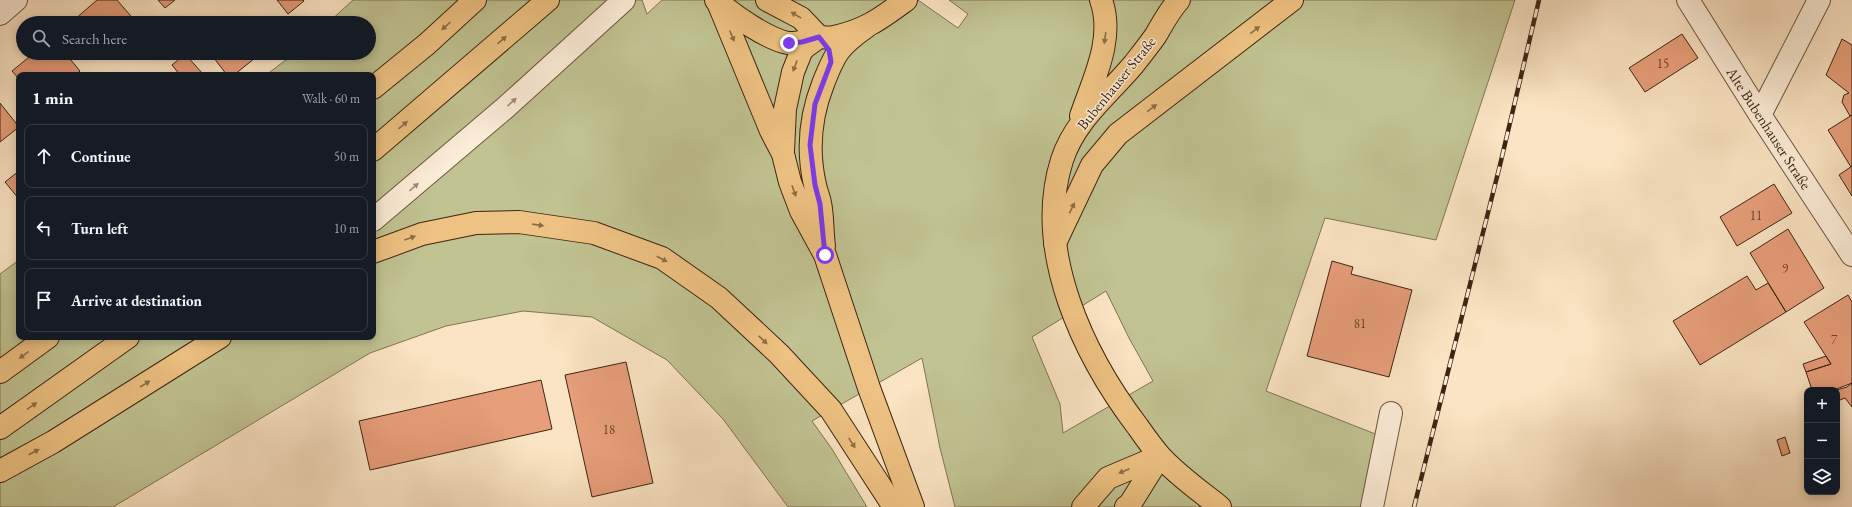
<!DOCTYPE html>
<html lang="en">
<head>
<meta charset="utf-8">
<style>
  body { margin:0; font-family:"EB Garamond",serif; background:#242831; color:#f1f3f6 }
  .controls { position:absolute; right:12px; bottom:12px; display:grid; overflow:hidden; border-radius:8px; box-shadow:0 2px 10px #0003 }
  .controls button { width:36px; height:36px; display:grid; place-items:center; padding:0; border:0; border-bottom:1px solid #363941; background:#171b24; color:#f1f3f6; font:20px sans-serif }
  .stop { position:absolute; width:12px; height:12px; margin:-9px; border:3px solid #7c3aed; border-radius:50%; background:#fff }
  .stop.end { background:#7c3aed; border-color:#fff; box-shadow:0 1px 4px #0008 }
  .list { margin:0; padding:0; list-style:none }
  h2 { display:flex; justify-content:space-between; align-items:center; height:52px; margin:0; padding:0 16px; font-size:17px }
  h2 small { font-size:13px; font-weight:400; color:#9ea1a6 }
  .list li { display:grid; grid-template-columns:26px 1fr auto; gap:12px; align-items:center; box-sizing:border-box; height:64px; margin:0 8px 8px; padding:0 8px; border:1px solid #363941; border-radius:8px }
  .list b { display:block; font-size:15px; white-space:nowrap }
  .list em { font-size:13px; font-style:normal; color:#9ea1a6 }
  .icon { flex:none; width:22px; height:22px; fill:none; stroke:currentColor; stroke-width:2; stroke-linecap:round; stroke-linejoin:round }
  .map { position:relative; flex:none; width:1852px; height:507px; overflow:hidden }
  .search { position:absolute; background:#171b24; box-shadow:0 2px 10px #0003; left:16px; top:16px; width:360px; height:44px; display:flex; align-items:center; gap:10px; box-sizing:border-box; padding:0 14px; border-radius:22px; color:#9ea1a6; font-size:15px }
  .panel { position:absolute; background:#171b24; box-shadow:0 2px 10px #0003; left:16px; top:72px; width:360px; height:268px; border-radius:8px }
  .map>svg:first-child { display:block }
</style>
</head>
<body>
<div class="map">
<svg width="1852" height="507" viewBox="0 0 1852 507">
  <rect width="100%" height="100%" fill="#fbe4c3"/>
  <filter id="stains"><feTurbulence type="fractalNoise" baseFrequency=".005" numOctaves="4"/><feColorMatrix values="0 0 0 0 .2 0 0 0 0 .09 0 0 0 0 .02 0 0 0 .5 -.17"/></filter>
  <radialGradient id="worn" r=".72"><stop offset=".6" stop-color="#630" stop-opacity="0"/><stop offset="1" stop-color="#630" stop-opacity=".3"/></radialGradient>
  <path fill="#c1c392" stroke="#807452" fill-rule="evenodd" d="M 353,0 L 642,0 L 647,14 L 662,0 L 918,0 L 958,28 L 968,14 L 949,0 L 1515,0 L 1436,240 L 1325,218 L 1266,391 L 1378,435 L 1365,507 L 955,507 L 940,448 L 922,358 L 812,421 L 832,449 L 867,507 L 788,507 L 723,419 L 667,360 L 592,317 L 523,311 L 446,326 L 370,353 L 113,507 L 0,507 L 0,274 L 19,260 L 19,337 L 373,337 L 373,75 L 266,75 L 295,53 L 369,53 L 369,23 L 328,23 ZM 1106,291 L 1129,338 L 1153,381 L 1063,433 L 1060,404 L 1032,337 Z"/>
  <path fill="#e79e7a" stroke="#3e2512" d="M 97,0 L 117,0 L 136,22 L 77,23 L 74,20 Z
    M 158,0 L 175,0 L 165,8 Z
    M 277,0 L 303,0 L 304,1 L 288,14 Z
    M 1682,34 L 1698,58 L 1645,92 L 1629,68 Z
    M 1842,39 L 1852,45 L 1852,115 L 1850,116 L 1842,102 L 1844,95 L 1849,93 L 1826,75 Z
    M 34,53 L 65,53 L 80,71 L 75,75 L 19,75 L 19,79 L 12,71 Z
    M 102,53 L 117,53 L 108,60 Z
    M 210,53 L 251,53 L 255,58 L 234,75 L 227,75 Z
    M 185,54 L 203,74 L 202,75 L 180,75 L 172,65 Z
    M 0,103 L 19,127 L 0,142 Z
    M 1852,115 L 1852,166 L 1851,167 L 1828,130 Z
    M 1852,166 L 1852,196 L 1839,175 Z
    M 19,171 L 19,199 L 5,182 Z
    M 1774,184 L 1792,213 L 1737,246 L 1720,217 Z
    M 1788,229 L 1824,288 L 1786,312 L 1750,253 Z
    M 1332,261 L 1353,267 L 1351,274 L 1412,290 L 1389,377 L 1307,356 Z
    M 1747,276 L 1756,290 L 1768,283 L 1786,312 L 1700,365 L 1673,321 Z
    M 1848,295 L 1852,302 L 1852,383 L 1834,390 L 1812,390 L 1806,372 L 1831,364 L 1804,322 Z
    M 1826,356 L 1831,364 L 1806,372 L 1803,364 Z
    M 626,362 L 653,483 L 592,497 L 565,375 Z
    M 541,380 L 552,429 L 370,470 L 359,421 Z
    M 1852,383 L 1852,407 L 1845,398 L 1840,400 L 1837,396 L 1837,390 L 1847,387 Z
    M 1785,437 L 1790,453 L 1782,456 L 1777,440 Z"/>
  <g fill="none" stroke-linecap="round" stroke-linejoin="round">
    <defs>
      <path id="minor" d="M 1688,0 L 1760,115 L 1852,255
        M 0,14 L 16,0
        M 1760,115 L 1819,0
        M 373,220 L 505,108 L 624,0
        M 1372,507 L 1391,413"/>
      <path id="major" d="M 717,0 L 771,131 L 783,154 L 790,182 L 801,211 L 825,255 L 869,388 L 913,507
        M 1179,0 C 1169,11 1163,23 1156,35 C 1149,45 1141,55 1134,64 C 1108,95 1075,120 1062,160 C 1033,251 1084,356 1138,427 C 1145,437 1152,447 1160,456 C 1177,475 1200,491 1220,507
        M 717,1 C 733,15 767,39 788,43 C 799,44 808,39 818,37 C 823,37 829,38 834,37 C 866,30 880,19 906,0
        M 1081,116 C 1093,80 1115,39 1101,0
        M 783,151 L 785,109 L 793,72 L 801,52 L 805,47 L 819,37
        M 824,246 C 822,232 823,217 820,203 C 819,197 816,191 815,185 C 807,150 810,117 823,84 C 835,53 839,46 866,27
        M 1083,507 L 1108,478 L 1160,456
        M 1126,507 L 1130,504 L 1160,456"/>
      <path id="highway" d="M 716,0 L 717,0
        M 767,0 L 801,18 L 819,37
        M 373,88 L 427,44 L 475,0
        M 373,150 L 548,0
        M 1055,243 L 1092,165 L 1118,134 L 1292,0
        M 373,252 L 422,234 L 476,223 L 519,222 L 594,233 L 662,258 L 719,298 L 779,354 L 831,410 L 894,507
        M 0,372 L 48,337
        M 0,428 L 128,337
        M 0,471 L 53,442 L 220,337"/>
    </defs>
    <use href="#minor" stroke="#6d553e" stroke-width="24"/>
    <use href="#major" stroke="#3e2512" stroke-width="24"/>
    <use href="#highway" stroke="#3e2512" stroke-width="24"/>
    <use href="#minor" stroke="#fcedd8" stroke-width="22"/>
    <use href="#major" stroke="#eec282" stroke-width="22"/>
    <use href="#highway" stroke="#eec282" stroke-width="22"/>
    <defs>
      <path id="rail" d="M 1414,507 L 1500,165 L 1539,0"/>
    </defs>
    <use href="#rail" stroke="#3e2512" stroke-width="4.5"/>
    <use href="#rail" stroke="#fcedd8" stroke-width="3" stroke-dasharray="9" stroke-linecap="butt"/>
  </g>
  <defs><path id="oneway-solid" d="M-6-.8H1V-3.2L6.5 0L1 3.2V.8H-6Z"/></defs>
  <g fill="#8d6c44">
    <use href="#oneway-solid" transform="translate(796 15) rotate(-149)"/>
    <use href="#oneway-solid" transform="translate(446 26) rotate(138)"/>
    <use href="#oneway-solid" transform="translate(1255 30) rotate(-37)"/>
    <use href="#oneway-solid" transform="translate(732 36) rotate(67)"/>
    <use href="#oneway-solid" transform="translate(1105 38) rotate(98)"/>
    <use href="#oneway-solid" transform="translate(502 40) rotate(-41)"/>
    <use href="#oneway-solid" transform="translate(795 66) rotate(111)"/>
    <use href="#oneway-solid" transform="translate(1152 108) rotate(-37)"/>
    <use href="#oneway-solid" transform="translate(403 125) rotate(-40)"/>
    <use href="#oneway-solid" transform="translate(794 191) rotate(70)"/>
    <use href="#oneway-solid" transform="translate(1072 208) rotate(-64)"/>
    <use href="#oneway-solid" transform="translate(538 225) rotate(8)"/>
    <use href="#oneway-solid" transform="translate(410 238) rotate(-20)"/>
    <use href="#oneway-solid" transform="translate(662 259) rotate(28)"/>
    <use href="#oneway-solid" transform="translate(763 340) rotate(43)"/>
    <use href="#oneway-solid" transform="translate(24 355) rotate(144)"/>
    <use href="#oneway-solid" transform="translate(145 384) rotate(-32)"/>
    <use href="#oneway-solid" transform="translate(32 406) rotate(-34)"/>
    <use href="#oneway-solid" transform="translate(852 443) rotate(57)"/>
    <use href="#oneway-solid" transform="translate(34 452) rotate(-28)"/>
    <use href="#oneway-solid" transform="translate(1124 471) rotate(157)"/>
  </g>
  <g fill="#9d8975">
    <use href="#oneway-solid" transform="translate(512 102) rotate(-42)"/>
    <use href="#oneway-solid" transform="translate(414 187) rotate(-41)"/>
  </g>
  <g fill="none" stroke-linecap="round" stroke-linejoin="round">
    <path stroke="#7c3aed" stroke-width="5" d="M 789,43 L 802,42 L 819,37 L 829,50 L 831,62 L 815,104 L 810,145 L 815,185 L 820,204 L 825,255"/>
  </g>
  <g text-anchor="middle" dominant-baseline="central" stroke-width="3" stroke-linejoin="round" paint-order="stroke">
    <g font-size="13" fill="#68432c">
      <text x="1663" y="63">15</text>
      <text x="1756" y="215">11</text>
      <text x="1785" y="268">9</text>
      <text x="1360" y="323">81</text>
      <text x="1834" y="339">7</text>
      <text x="609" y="429">18</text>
    </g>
    <g font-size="15" fill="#3e2512" stroke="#fcedd8">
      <text transform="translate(1116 83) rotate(-51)">Bubenhauser Straße</text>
      <text transform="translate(1769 128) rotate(57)">Alte Bubenhauser Straße</text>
    </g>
  </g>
  <rect width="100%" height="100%" filter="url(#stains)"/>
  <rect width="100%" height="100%" fill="url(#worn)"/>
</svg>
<div class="controls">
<button>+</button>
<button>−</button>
<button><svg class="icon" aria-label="layers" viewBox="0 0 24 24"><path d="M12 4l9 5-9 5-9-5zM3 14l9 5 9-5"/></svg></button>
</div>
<div class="stop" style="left:825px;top:255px"></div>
<div class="stop end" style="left:789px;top:43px"></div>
<div class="search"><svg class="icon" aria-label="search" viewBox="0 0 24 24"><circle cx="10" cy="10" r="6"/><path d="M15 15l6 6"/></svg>Search here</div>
<section class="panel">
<h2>1 min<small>Walk · 60 m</small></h2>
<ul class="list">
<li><svg class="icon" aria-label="ahead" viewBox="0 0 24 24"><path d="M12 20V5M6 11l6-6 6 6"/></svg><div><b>Continue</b></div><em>50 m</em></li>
<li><svg class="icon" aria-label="left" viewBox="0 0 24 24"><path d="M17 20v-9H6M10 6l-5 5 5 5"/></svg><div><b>Turn left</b></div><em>10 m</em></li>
<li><svg class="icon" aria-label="arrive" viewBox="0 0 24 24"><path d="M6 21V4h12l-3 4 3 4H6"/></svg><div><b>Arrive at destination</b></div></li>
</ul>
</section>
</div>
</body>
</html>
